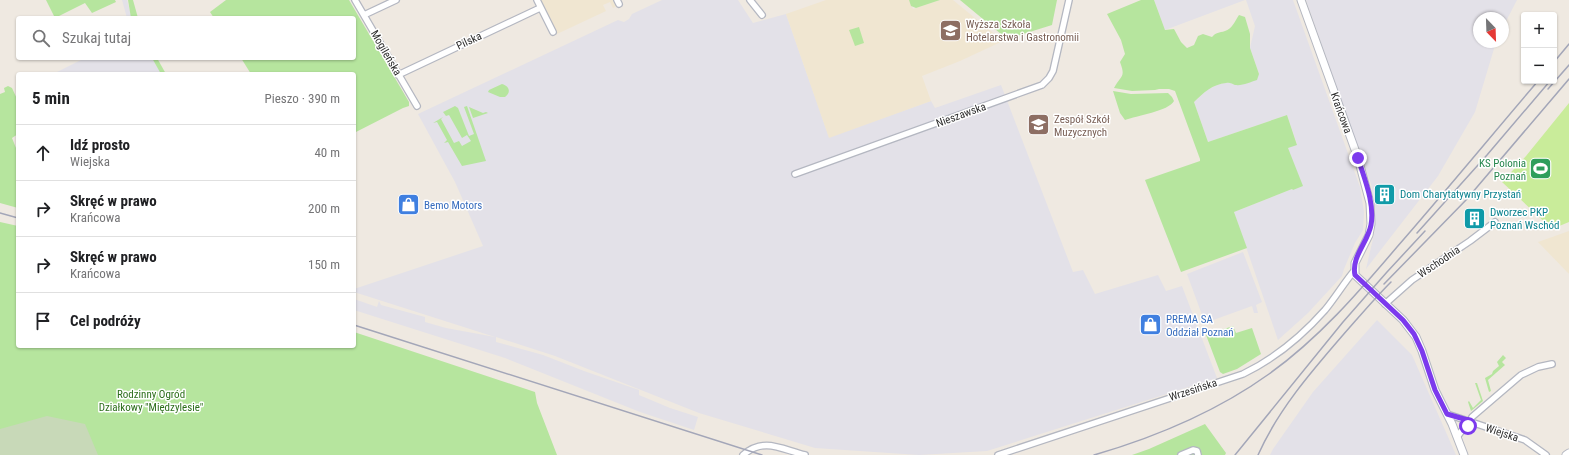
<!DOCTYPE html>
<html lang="pl">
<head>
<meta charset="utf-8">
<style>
  body { margin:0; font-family:"Roboto Condensed",sans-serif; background:#f6f6f6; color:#202124 }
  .controls { position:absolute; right:12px; top:12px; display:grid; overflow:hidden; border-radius:4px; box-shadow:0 1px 3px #0004 }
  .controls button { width:36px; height:36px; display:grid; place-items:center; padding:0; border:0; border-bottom:1px solid #e0e0e0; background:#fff; color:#202124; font:20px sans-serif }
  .compass { position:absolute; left:1473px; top:12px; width:36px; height:36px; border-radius:50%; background:#fff; box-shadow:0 1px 3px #0004; rotate:157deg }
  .stop { position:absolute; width:12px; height:12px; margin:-9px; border:3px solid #7c3aed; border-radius:50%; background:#fff }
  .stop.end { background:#7c3aed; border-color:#fff; box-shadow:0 1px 4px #0008 }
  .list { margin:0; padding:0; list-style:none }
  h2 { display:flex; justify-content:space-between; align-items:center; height:52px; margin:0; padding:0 16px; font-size:17px }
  h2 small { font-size:13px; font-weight:400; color:#757577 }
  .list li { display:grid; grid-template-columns:26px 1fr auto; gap:12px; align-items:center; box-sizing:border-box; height:56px; padding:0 16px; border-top:1px solid #e0e0e0 }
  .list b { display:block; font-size:15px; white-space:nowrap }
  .list p { margin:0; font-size:13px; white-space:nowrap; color:#757577 }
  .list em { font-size:13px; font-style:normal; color:#757577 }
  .icon { flex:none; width:22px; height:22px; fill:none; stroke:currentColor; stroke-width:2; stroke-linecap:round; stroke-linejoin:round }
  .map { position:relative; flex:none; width:1569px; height:455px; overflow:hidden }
  .search { position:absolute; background:#fff; box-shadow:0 1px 3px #0004; left:16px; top:16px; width:340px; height:44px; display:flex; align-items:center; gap:10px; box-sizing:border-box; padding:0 14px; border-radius:4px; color:#757577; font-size:15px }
  .panel { position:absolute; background:#fff; box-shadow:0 1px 3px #0004; left:16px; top:72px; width:340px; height:276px; border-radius:4px }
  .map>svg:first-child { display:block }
</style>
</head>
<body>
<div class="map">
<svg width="1569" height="455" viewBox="0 0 1569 455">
  <rect width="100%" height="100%" fill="#efe9e1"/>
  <path fill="#e3e1e8" d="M 122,0 L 127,0 L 132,18 L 127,18 Z
    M 662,0 L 738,0 L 753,23 L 786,14 L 829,137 L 931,101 L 935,108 L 1001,85 L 1073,272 L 1083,270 L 1095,294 L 1158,275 L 1166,291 L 1182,286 L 1217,378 L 987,451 L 919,455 L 815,448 L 699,413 L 555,356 L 496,337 L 496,342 L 543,355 L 584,371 L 639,390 L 639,395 L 670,408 L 698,417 L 694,430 L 640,412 L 505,358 L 354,310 L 354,299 L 377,307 L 379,301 L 381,305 L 425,317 L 425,322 L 446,328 L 495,337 L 354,292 L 354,289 L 483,246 L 455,182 L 418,114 L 618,20 L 624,22 L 629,19 L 632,14 Z
    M 1154,0 L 1245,0 L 1165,30 Z
    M 1246,0 L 1293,0 L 1360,187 L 1364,212 L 1363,230 L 1355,243 L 1344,269 L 1342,276 L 1308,313 L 1278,340 L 1234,212 L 1292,189 L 1293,190 L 1288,148 L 1297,144 L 1287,115 L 1208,142 L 1194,102 L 1207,90 L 1217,85 L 1228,82 L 1236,85 L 1259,74 L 1250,48 L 1255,26 Z
    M 1306,0 L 1517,0 L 1503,27 L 1503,18 L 1479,18 L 1479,42 L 1496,42 L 1475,112 L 1438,176 L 1366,269 L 1375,230 L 1375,204 L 1371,184 Z
    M 85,58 L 153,58 L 162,74 L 53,74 Z
    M 1243,252 L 1262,302 L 1256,305 L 1258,313 L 1254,313 L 1252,306 L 1205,323 L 1187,274 Z
    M 1377,320 L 1412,355 L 1456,455 L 1270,455 L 1273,449 L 1313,392 Z"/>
  <path fill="#f0e6d1" d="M 541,0 L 614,0 L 617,6 L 613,8 L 610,2 L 603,5 L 606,11 L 557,34 Z
    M 826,0 L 909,0 L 913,9 L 940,0 L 953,0 L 1003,41 L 960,61 L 922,76 L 931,101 L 829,138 L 786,14 Z
    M 1569,231 L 1569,274 L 1538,242 Z"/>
  <path fill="#b6e59e" d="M 46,0 L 115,0 L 116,2 L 92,13 L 85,3 L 55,18 Z
    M 128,0 L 133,0 L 138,18 L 131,18 Z
    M 226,0 L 349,0 L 409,102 L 409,106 L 403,108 L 354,133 L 354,74 L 251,74 L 241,58 L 354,58 L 354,18 L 214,18 L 210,12 Z
    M 909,0 L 940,0 L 916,8 L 911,6 Z
    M 960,0 L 1057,0 L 1052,25 L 1007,39 Z
    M 1141,0 L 1154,0 L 1165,30 L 1174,29 L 1181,42 L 1187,48 L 1194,45 L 1198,36 L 1203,34 L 1212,37 C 1216,32 1219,33 1225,31 C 1232,29 1235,21 1239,15 L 1245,17 L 1250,34 L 1250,48 L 1259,74 L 1257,80 C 1250,82 1243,86 1235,85 C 1232,84 1230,82 1226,83 C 1213,84 1203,93 1194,102 L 1208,142 L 1287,115 L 1297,145 L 1288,148 L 1303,186 L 1293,190 L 1292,189 L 1234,212 L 1247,248 L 1181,272 L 1145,180 L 1200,161 L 1200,159 L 1175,91 L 1169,89 L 1159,89 L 1155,90 L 1132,91 L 1114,88 C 1121,75 1126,78 1120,62 L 1125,54 L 1121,40 L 1107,14 Z
    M 859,27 L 864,43 L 855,46 L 849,30 Z
    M 152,58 L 157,58 L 166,74 L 161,74 Z
    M 502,84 C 510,86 511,93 505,97 L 500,97 L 488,92 L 489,90 Z
    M 8,86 L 12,88 L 18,101 L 18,134 L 12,138 L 18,153 L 18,208 L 0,203 L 0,94 L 5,92 L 4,88 Z
    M 1113,91 L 1131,94 L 1168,93 L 1172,97 L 1174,101 C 1169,111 1136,116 1125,120 L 1120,113 Z
    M 455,106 L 458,108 L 469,136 L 474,134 L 464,107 L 467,106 L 486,161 L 462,166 L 448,142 L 444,143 L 447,140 L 437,122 L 433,123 L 443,117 L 441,119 L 454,143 L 459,141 L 462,146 L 471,141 L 467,135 L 462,138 L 449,115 L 446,116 L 443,112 Z
    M 469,107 L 483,113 L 486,112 L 488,113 L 473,118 Z
    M 0,222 L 18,226 L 18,346 L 354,346 L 354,332 L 535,392 L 537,403 L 557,455 L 0,455 Z
    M 1233,326 L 1236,333 L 1252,328 L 1261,354 L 1237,369 L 1223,374 L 1220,372 L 1206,335 Z
    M 1503,355 L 1506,358 L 1502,362 L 1505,365 L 1488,380 L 1491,391 L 1489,392 L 1485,378 L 1492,374 L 1493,371 L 1499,366 L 1497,362 Z
    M 1475,383 L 1477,383 L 1483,401 L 1471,411 L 1468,402 L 1469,401 L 1473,408 L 1481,400 Z
    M 1205,424 L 1226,453 L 1225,455 L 1132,455 L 1149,449 Z"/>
  <path fill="#c8d9b8" d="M 47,416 L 85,424 L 98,455 L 0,455 L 0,429 Z"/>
  <path fill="#c9ec9a" d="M 1569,103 L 1569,222 L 1552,229 L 1502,182 L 1526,156 Z"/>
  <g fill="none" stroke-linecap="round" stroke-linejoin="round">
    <defs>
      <path id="minor" d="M 355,0 L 417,106
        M 537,0 L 553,32
        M 617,0 L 619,4
        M 750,0 L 762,15
        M 364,15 L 396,0
        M 398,75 L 540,8
        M 795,174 L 1042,85 L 1049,78 L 1053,71 L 1069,0
        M 1385,304 L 1412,280 L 1470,241 L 1495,222
        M 1447,414 L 1525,440 L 1546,455
        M 1468,426 L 1472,417 L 1521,375 L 1538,367 L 1552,364
        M 1457,437 L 1463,429 L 1471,425
        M 743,455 C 764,437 781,449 805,455
        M 998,455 L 1243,374 C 1274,359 1302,336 1325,310 C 1335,298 1344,283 1354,271
        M 1181,455 L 1193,450 L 1197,451 L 1198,455"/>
      <path id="tertiary" d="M 1301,0 L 1358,158 L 1370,203 L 1371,224 L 1369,235 L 1355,263 L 1355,275 L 1403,320 L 1416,337 L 1422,351 L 1435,390 L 1452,424 L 1464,455
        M 1566,455 L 1569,453"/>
    </defs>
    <use href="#minor" stroke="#b4b7c1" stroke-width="8"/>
    <use href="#tertiary" stroke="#b4b7c1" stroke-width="9"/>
    <use href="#minor" stroke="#fff" stroke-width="5.5"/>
    <use href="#tertiary" stroke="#fff" stroke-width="7"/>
    <path stroke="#a3a6b8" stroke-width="1.5" d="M 1554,62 L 1569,44
      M 1548,89 L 1569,65
      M 0,213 L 18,218
      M 1417,233 L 1487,155 L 1550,81
      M 1384,284 L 1466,200 L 1569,79
      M 354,325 L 762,455
      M 1094,455 C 1156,437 1216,412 1269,374 C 1318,339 1358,293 1397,247 C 1445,192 1491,136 1538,81
      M 1235,455 L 1343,322 L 1387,272 L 1425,231
      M 1258,455 C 1278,410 1311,372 1343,335 C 1359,317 1374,299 1391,282"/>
  </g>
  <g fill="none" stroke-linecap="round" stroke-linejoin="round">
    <path stroke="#7c3aed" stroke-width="5" d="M 1358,158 C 1364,178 1375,203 1371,225 C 1368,242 1351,257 1355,275 L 1403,320 L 1414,334 L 1422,351 L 1435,390 L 1447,414 L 1471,421 L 1468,426"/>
  </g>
  <defs>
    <symbol id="university-square" viewBox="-11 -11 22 22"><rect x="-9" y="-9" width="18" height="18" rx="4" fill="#8d6e63" stroke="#fff"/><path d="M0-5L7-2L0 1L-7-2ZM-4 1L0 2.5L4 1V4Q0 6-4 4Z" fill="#fff"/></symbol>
    <symbol id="school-square" viewBox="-11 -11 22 22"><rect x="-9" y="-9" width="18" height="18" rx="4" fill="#8d6e63" stroke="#fff"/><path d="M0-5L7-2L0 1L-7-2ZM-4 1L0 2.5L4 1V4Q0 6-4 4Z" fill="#fff"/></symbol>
    <symbol id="stadium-square" viewBox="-11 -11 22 22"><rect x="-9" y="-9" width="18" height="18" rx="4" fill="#2e9e5b" stroke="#fff"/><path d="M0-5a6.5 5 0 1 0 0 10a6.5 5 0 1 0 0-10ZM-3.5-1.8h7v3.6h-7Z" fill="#fff"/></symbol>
    <symbol id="building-square" viewBox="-11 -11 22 22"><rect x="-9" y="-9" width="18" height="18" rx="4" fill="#0f9aa8" stroke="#fff"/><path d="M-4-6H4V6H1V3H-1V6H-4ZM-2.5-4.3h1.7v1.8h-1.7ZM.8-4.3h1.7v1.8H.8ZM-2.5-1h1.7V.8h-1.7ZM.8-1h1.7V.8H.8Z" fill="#fff"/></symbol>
    <symbol id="shop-square" viewBox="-11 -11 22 22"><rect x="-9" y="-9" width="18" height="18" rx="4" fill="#3f7fe0" stroke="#fff"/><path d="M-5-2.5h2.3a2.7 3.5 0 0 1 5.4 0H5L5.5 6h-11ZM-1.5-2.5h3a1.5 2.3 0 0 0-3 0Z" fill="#fff"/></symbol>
  </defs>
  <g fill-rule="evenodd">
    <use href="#university-square" x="938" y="18" width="25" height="25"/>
    <use href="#school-square" x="1026" y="112" width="25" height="25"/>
    <use href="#stadium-square" x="1528" y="156" width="25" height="25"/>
    <use href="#building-square" x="1372" y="182" width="25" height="25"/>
    <use href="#shop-square" x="396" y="192" width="25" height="25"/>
    <use href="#building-square" x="1462" y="206" width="25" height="25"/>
    <use href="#shop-square" x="1138" y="312" width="25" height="25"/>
  </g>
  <g text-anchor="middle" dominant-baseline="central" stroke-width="3" stroke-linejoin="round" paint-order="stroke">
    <g font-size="11" fill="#785e54" stroke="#fff" text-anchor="start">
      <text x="966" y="24">Wyższa Szkoła<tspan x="966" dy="13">Hotelarstwa i Gastronomii</tspan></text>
      <text x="1054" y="119">Zespół Szkół<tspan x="1054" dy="13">Muzycznych</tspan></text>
    </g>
    <g font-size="11" fill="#2e2e2e" stroke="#fff">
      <text transform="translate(469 41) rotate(-25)">Pilska</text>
      <text transform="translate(386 53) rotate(60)">Mogileńska</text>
      <text transform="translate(1341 113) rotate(70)">Krańcowa</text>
      <text transform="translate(961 115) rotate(-20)">Nieszawska</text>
      <text transform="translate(1439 262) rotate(-34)">Wschodnia</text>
      <text transform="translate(1193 390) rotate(-18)">Wrzesińska</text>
      <text transform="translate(1502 433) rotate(18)">Wiejska</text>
    </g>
    <g font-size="11" fill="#27864d" stroke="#fff" text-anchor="end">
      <text x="1526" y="163">KS Polonia<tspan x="1526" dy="13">Poznań</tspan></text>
    </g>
    <g font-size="11" fill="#0d838f" stroke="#fff" text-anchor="start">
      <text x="1400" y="194">Dom Charytatywny Przystań</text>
      <text x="1490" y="212">Dworzec PKP<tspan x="1490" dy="13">Poznań Wschód</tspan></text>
    </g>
    <g font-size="11" fill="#366cbe" stroke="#fff" text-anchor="start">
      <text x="424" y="205">Bemo Motors</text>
      <text x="1166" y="319">PREMA SA<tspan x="1166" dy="13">Oddział Poznań</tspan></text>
    </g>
    <g font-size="11" fill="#2c6e1b" stroke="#fff">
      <text x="151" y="394">Rodzinny Ogród<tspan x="151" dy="13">Działkowy "Międzylesie"</tspan></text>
    </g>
  </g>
</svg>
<div class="controls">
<button>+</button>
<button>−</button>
</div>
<svg class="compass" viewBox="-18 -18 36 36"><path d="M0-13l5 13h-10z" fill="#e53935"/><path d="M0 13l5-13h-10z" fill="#757577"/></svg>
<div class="stop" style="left:1468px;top:426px"></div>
<div class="stop end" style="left:1358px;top:158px"></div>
<div class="search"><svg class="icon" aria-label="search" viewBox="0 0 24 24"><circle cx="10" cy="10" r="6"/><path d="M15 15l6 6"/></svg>Szukaj tutaj</div>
<section class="panel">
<h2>5 min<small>Pieszo · 390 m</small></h2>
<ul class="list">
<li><svg class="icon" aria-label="ahead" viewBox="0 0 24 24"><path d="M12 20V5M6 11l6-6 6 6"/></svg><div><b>Idź prosto</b><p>Wiejska</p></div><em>40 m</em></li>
<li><svg class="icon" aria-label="right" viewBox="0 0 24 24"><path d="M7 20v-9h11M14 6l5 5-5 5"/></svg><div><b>Skręć w prawo</b><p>Krańcowa</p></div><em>200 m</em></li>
<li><svg class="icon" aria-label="right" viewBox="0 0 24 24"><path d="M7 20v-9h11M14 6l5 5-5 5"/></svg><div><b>Skręć w prawo</b><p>Krańcowa</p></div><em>150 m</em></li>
<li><svg class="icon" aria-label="arrive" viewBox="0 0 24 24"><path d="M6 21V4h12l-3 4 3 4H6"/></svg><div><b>Cel podróży</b></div></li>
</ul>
</section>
</div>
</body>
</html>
